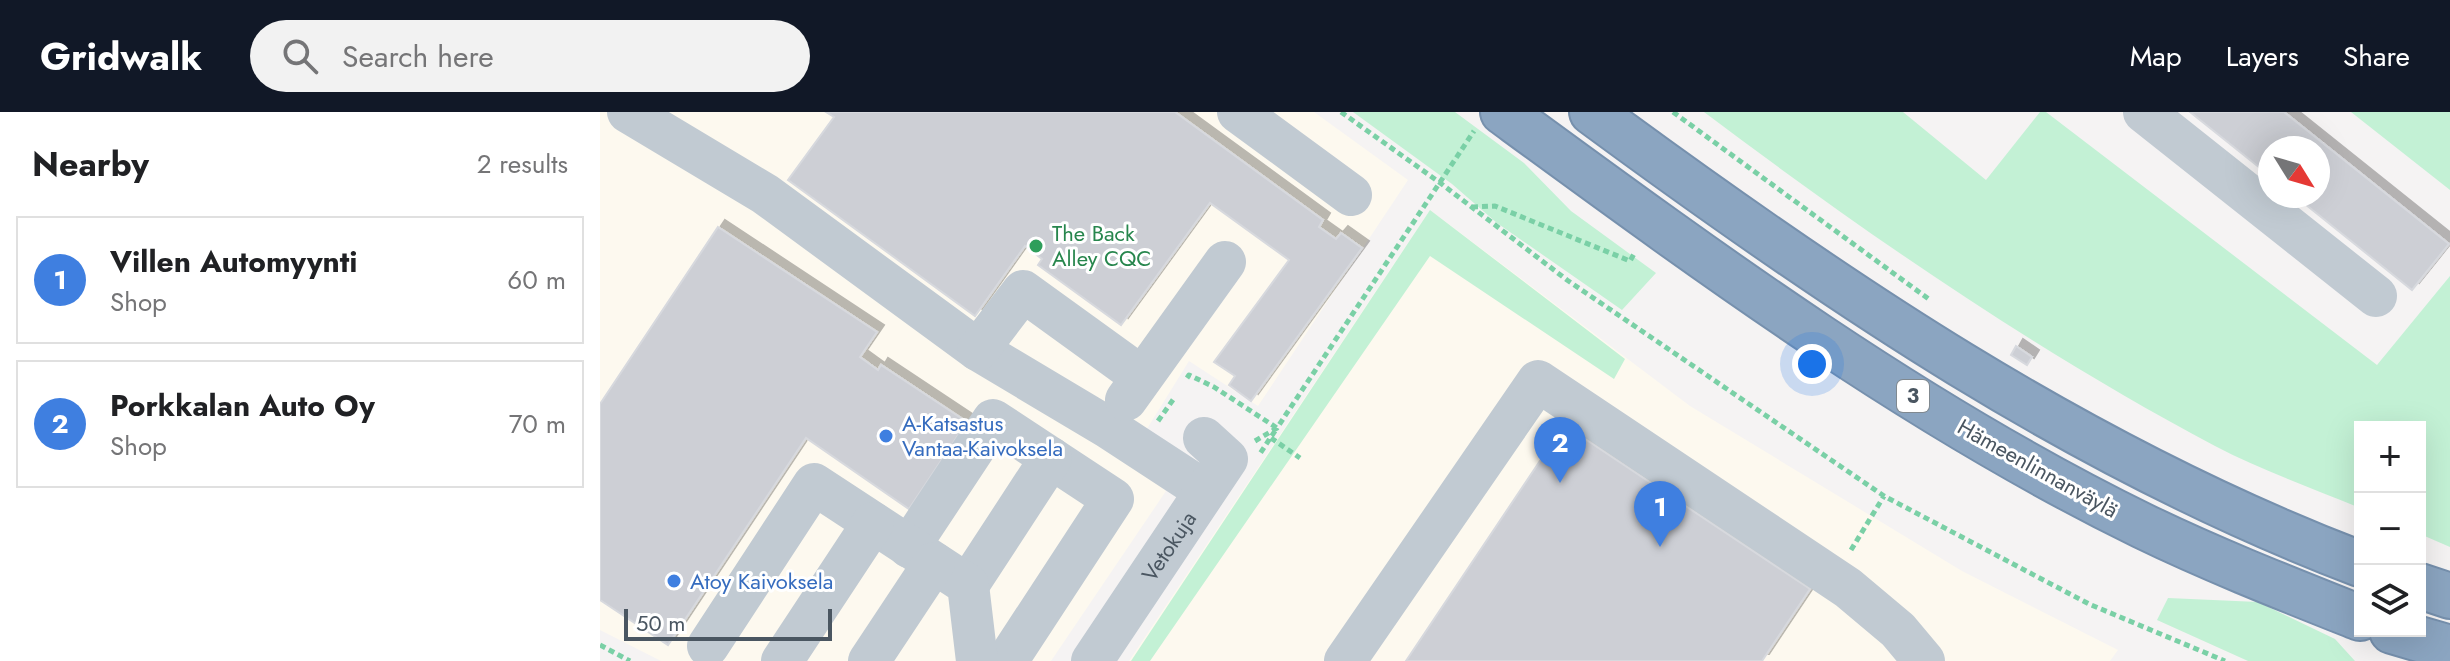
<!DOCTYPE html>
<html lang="en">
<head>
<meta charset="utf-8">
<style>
  body { margin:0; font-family:Jost,sans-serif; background:#f2f2f2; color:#202124 }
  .controls { position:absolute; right:24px; bottom:24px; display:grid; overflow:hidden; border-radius:0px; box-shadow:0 8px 32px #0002 }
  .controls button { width:72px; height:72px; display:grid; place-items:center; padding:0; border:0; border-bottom:2px solid #e0e0e0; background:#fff; color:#202124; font:40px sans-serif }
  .compass { position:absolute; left:1658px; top:24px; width:72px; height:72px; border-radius:50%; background:#fff; box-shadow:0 8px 32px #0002; rotate:127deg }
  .scale { position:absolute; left:24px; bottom:20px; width:208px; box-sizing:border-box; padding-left:8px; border:4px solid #4a5661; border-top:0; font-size:22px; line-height:28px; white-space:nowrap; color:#4a5661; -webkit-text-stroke:6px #fff; paint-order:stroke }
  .you { position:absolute; left:1212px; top:252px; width:28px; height:28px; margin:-20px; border:6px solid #fff; border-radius:50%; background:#1a73e8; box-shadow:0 0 0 12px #1a73e833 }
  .badge { display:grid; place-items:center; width:52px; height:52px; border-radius:50%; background:#111827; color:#fff; font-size:26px; font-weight:700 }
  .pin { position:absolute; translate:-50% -66px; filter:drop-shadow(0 2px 4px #0008) }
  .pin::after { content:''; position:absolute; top:42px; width:28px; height:24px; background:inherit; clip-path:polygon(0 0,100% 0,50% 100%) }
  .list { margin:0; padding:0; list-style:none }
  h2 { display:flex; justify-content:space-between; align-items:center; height:104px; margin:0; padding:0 32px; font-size:34px }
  h2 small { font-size:26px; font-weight:400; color:#757577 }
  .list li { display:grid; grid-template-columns:52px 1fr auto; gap:24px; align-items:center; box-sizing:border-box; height:128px; margin:0 16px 16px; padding:0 16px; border:2px solid #e0e0e0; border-radius:0px }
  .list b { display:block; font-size:30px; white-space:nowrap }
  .list p { margin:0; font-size:26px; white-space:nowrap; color:#757577 }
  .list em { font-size:26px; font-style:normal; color:#757577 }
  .icon { flex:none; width:44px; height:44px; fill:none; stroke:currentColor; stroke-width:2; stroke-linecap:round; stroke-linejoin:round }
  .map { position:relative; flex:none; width:1850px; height:549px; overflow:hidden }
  header { display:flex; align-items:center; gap:48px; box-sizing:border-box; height:112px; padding:0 40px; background:#111827; color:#fff }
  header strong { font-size:38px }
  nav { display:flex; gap:44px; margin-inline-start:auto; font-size:28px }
  .search { width:560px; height:72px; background:#f2f2f2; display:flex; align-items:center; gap:20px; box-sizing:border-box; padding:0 28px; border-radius:44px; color:#757577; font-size:30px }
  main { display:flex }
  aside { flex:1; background:#fff }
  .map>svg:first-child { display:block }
</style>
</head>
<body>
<header>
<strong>Gridwalk</strong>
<div class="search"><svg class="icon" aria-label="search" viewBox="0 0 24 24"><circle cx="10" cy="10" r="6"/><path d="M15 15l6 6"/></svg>Search here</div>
<nav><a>Map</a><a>Layers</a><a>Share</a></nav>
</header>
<main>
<aside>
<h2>Nearby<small>2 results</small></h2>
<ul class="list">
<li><span class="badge" style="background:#3f7fe0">1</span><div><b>Villen Automyynti</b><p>Shop</p></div><em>60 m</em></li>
<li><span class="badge" style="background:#3f7fe0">2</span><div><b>Porkkalan Auto Oy</b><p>Shop</p></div><em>70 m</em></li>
</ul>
</aside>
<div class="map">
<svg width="1850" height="549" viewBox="0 0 1850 549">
  <defs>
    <filter id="shadow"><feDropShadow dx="7" dy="-7" stdDeviation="0" flood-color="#0004"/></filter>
  </defs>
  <rect width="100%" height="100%" fill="#f5f3f3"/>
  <path fill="#fdf9ef" d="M 0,0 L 714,0 L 808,68 L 658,294 L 589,249 L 527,349 L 566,379 L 451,549 L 61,549 L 0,518 Z
    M 830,98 L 1090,294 L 1362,459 L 1518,538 L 1510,549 L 529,549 Z"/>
  <path fill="#c3f1d5" d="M 753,0 L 855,0 L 924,51 L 971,99 L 1056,161 L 1022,198 L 897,111 L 852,72 Z
    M 1104,0 L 1303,0 L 1386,68 L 1440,0 L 1446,0 L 1777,253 L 1850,164 L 1850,435 L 1820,422 L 1820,315 L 1760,315 L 1760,396 C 1712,376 1661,358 1615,334 C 1436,239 1266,122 1104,0 Z
    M 1751,0 L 1850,0 L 1850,78 Z
    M 830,98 L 1025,247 L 1014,267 L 830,144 L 550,549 L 531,549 Z
    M 1568,486 L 1658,490 L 1735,527 L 1755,549 L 1648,549 L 1557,508 Z"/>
  <path fill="#cdcfd5" stroke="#d7d9de" stroke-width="2" filter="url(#shadow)" d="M 226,0 L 575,0 L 723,108 L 719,115 L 736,127 L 741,121 L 762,136 L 651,289 L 629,273 L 635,264 L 614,250 L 689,148 L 610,91 L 521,213 L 438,153 L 442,147 L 425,134 L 375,204 L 188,68 L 234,5 Z
    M 1590,0 L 1684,0 L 1849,132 L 1812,178 L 1695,84 L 1718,84 L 1718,36 L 1670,36 L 1670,64 Z
    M 118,115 L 277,220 L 260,245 L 278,258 L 281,253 L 367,310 L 309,397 L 206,326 L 68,533 L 0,488 L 0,292 Z
    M 1416,234 L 1432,245 L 1427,253 L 1411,243 Z
    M 964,313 L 1210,477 L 1162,549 L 806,549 Z"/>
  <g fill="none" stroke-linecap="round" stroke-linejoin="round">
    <defs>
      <path id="highway" d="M 903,0 C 1108,150 1314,302 1543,414 C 1613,448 1687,477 1760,506
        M 992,0 C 1232,177 1479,345 1760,452
        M 1820,474 L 1850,484
        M 1792,519 L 1850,536"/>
    </defs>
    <use href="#highway" stroke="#7690ad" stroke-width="48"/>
    <path stroke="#7ad0a6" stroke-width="5" stroke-dasharray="6 4" stroke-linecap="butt" d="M 741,0 L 839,70 L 967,168 L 1284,384 L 1489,492 L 1625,549
      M 1073,0 L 1330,188
      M 872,95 L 895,94 L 1030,149 L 1035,140
      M 587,266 L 589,263 L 614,275 L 677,316 L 659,343
      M 558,309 L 575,285
      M 671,326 L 700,346
      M 655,329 L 677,316 L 874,19
      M 1251,438 L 1284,384
      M 0,533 L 30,549"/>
    <g stroke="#c1cad2" stroke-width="42">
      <path d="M 28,0 L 165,82 L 378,238 L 507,315 L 605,379"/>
      <path d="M 638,0 L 751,83"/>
      <path d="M 1544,0 L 1776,184"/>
      <path d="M 378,238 L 423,179 L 542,265"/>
      <path d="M 526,288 L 625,150"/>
      <path d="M 309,435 L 393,308 L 513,387 L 407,549"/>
      <path d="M 368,473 L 451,346"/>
      <path d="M 108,534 L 214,372 L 368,473 L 377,549"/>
      <path d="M 182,549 L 273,411"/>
      <path d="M 269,549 L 334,451"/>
      <path id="s1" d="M 492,549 L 627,347 L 604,326"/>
      <path d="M 745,549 L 938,269 L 1248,476 L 1298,518 L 1324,549"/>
    </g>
    <use href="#highway" stroke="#8ba5c1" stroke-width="44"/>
  </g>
  <circle fill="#2e9e5b" stroke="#fff" stroke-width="3" cx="436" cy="134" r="8"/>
  <g fill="#3f7fe0" stroke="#fff" stroke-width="3">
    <circle cx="286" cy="324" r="8"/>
    <circle cx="74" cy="469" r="8"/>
  </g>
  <g text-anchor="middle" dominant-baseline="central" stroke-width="6" stroke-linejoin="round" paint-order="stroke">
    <rect fill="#fff" stroke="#808990" stroke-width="2" x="1297" y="268" width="32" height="32" rx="6"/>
    <g font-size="20" font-weight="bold" fill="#4a5661">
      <text x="1313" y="284">3</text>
    </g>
    <g font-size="22" fill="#27864d" stroke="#fff" text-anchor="start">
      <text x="452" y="121">The Back<tspan x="452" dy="25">Alley CQC</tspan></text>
    </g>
    <g font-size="22" fill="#366cbe" stroke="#fff" text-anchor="start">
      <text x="302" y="311">A-Katsastus<tspan x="302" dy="25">Vantaa-Kaivoksela</tspan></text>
      <text x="90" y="469">Atoy Kaivoksela</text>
    </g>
    <g font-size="22" fill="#4a5661" stroke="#fff">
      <text transform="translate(1438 356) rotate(29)">Hämeenlinnanväylä</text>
      <text stroke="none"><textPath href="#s1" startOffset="138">Vetokuja</textPath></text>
    </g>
  </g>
</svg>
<div class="controls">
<button>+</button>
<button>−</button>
<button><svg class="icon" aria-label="layers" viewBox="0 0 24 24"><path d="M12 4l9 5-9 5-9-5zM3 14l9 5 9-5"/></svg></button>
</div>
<svg class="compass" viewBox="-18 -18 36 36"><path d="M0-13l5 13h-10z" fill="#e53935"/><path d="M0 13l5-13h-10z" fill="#757577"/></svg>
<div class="scale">50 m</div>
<div class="you"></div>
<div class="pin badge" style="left:1060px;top:435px;background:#3f7fe0">1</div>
<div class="pin badge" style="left:960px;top:371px;background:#3f7fe0">2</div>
</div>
</main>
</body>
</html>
